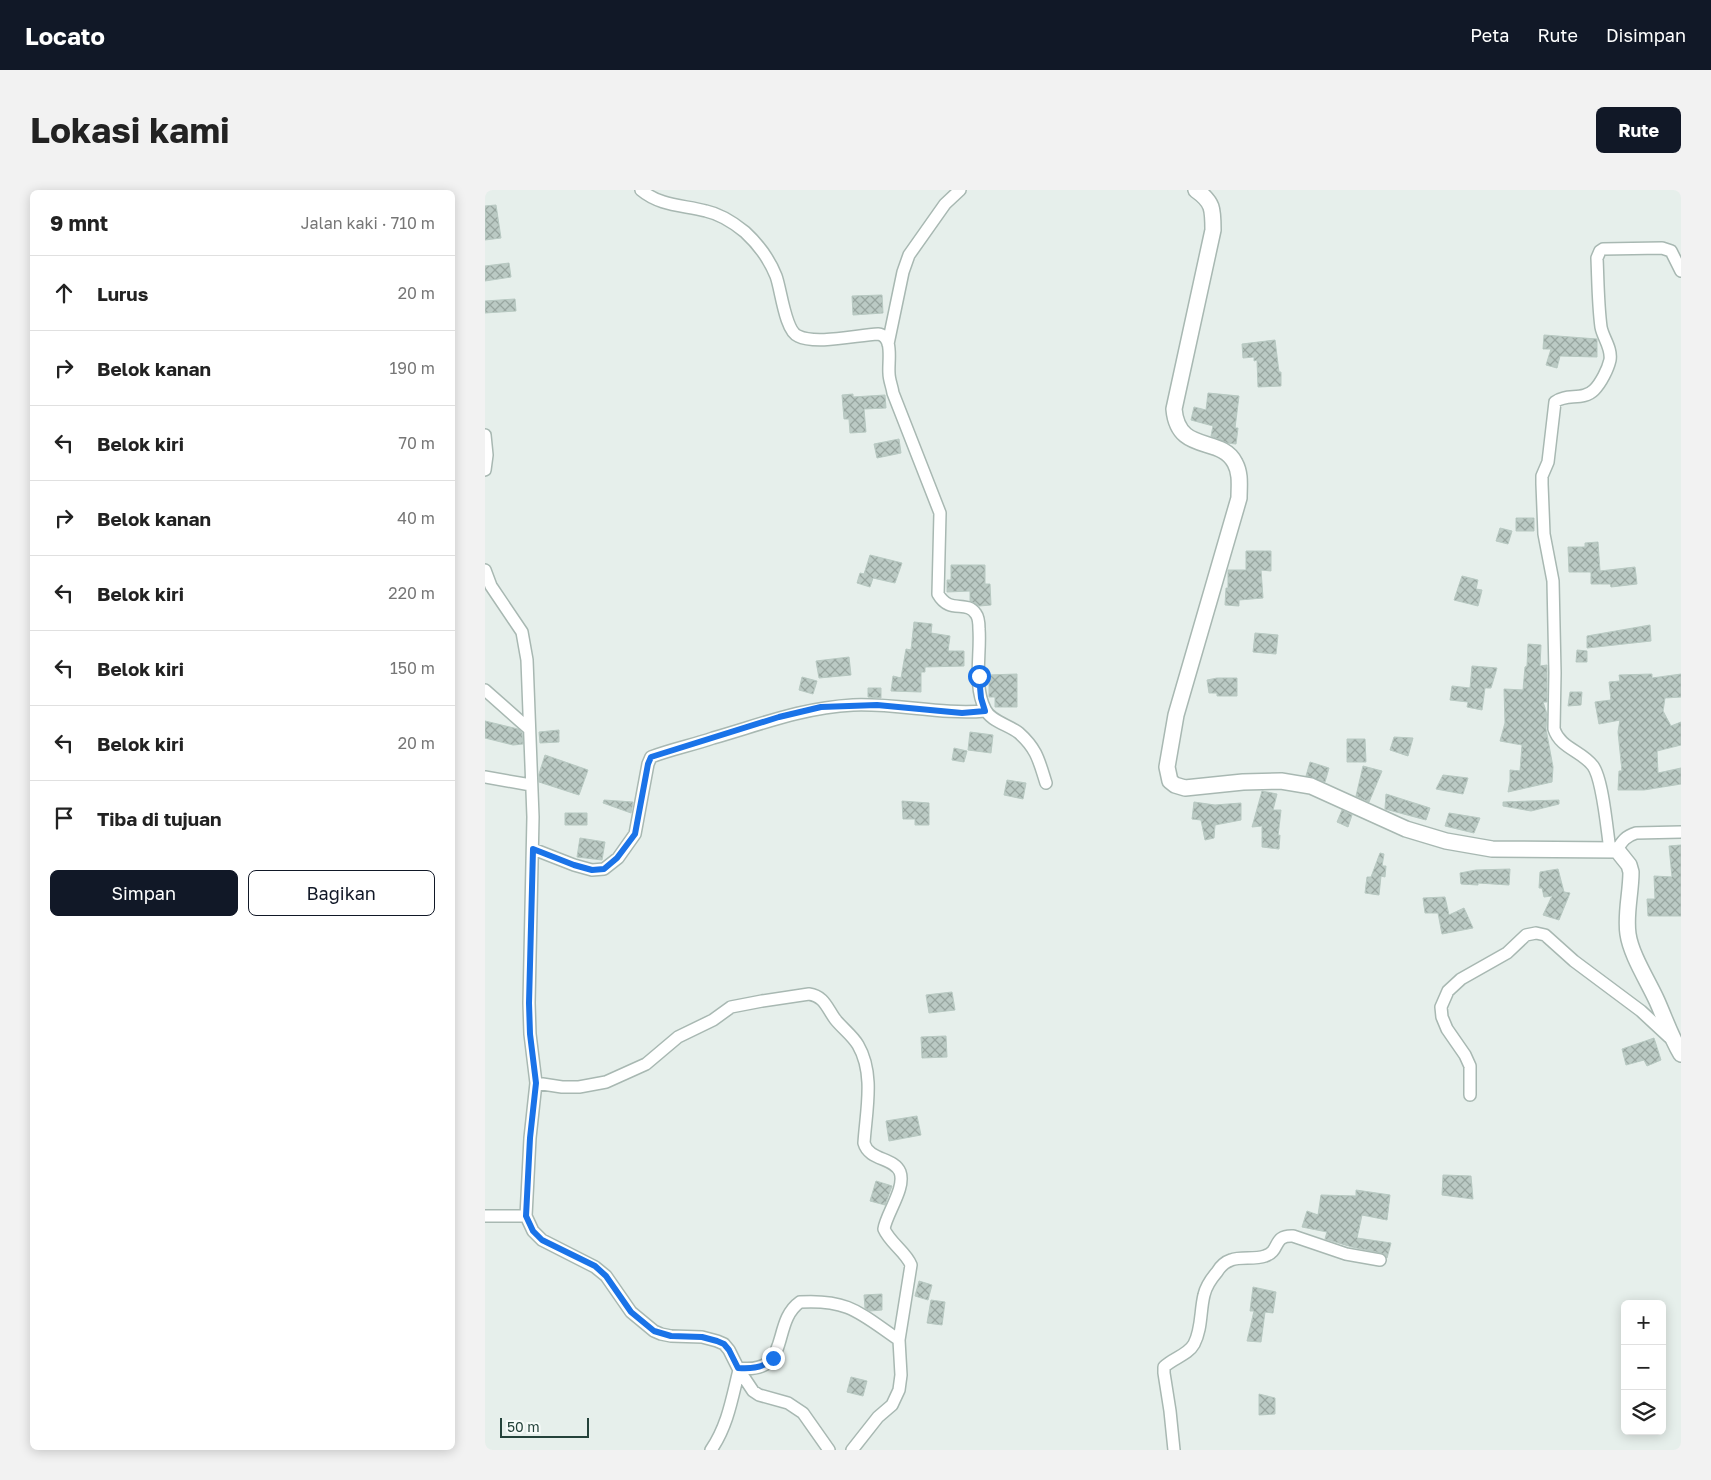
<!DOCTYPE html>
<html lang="id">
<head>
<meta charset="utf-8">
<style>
  body { margin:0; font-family:"Golos Text",sans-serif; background:#f2f2f2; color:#222 }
  .controls { position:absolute; right:15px; bottom:15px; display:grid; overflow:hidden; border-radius:8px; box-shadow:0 2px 12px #0003 }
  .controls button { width:45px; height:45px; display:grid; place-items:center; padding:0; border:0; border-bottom:1px solid #e0e0e0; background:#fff; color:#222; font:25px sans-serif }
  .scale { position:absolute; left:15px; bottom:12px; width:89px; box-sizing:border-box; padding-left:5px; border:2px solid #24423a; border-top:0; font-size:14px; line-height:18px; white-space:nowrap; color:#24423a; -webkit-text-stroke:4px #f7fbf9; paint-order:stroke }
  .stop { position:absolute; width:15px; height:15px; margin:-11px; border:4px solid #1a73e8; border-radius:50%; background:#fff }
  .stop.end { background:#1a73e8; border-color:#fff; box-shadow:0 1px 5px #0008 }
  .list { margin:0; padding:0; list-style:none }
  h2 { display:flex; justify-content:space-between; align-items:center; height:65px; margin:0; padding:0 20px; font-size:21px }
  h2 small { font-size:16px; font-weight:400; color:#767676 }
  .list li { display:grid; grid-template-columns:32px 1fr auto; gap:15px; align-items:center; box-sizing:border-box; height:75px; padding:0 20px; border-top:1px solid #e0e0e0 }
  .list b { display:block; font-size:19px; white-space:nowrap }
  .list em { font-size:16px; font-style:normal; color:#767676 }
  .actions { display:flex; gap:10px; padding:15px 20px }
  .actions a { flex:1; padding:11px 0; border:1px solid #111827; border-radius:8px; text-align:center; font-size:18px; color:#111827 }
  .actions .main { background:#111827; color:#fff }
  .icon { flex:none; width:28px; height:28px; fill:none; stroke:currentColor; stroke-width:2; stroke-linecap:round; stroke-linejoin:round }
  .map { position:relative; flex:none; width:1196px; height:1260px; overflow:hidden; border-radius:8px }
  header { display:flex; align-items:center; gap:30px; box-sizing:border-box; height:70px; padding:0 25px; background:#111827; color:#fff }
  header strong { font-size:24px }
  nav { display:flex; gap:28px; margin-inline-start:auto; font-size:18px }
  .intro { display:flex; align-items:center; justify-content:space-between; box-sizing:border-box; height:120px; padding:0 30px }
  h1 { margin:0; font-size:35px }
  .button { padding:12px 22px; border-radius:8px; background:#111827; color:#fff; font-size:18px; font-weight:700 }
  main { display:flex; gap:30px; padding:0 30px }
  aside { flex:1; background:#fff; border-radius:8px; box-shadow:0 2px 12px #0003 }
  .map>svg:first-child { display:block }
</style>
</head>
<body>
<header>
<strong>Locato</strong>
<nav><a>Peta</a><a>Rute</a><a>Disimpan</a></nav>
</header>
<div class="intro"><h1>Lokasi kami</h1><a class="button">Rute</a></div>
<main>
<aside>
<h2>9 mnt<small>Jalan kaki · 710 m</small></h2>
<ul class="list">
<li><svg class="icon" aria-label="ahead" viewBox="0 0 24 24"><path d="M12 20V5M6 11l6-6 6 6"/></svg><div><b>Lurus</b></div><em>20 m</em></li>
<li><svg class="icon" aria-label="right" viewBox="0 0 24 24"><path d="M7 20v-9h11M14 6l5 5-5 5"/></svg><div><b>Belok kanan</b></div><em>190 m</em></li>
<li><svg class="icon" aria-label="left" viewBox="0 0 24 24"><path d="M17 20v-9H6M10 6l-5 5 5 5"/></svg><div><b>Belok kiri</b></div><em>70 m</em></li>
<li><svg class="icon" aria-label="right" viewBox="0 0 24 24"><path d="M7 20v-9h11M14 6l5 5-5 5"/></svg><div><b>Belok kanan</b></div><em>40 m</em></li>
<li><svg class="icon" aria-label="left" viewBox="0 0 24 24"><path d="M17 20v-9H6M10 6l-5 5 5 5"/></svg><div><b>Belok kiri</b></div><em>220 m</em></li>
<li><svg class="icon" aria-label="left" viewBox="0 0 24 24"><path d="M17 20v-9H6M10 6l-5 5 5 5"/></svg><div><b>Belok kiri</b></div><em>150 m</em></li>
<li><svg class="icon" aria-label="left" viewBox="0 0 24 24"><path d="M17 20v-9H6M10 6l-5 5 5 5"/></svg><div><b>Belok kiri</b></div><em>20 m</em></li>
<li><svg class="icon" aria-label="arrive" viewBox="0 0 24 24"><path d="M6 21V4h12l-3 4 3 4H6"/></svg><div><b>Tiba di tujuan</b></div></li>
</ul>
<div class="actions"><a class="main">Simpan</a><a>Bagikan</a></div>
</aside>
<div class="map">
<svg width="1196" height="1260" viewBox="0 0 1196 1260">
  <defs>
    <pattern id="building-cross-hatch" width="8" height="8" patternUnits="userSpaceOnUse" patternTransform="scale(1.25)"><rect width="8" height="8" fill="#bbcac4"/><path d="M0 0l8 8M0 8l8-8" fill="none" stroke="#98a6a0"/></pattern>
  </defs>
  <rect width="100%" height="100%" fill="#e6efeb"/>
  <path fill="url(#building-cross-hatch)" stroke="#b8c9c2" d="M 11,15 L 16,48 L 0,50 L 0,16 Z
    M 24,73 L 26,87 L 0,91 L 0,76 Z
    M 397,105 L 398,123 L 368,125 L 367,106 Z
    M 30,109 L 31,121 L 0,123 L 0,111 Z
    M 1059,145 L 1112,149 L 1112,167 L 1075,166 L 1072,178 L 1061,175 L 1066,159 L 1058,159 Z
    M 790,150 L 794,182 L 796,182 L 796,196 L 773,197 L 772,170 L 769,171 L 769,167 L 758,168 L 757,154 Z
    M 723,203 L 754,206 L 750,238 L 753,238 L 751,254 L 742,253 L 726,246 L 728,236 L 706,230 L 709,217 L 721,220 Z
    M 368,204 L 368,207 L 400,205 L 401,218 L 379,219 L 381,242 L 365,243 L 364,229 L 359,229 L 357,205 Z
    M 414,249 L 416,263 L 392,268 L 389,254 Z
    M 1031,328 L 1049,328 L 1049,341 L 1031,341 Z
    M 1015,338 L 1027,341 L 1023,354 L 1011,351 Z
    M 1113,352 L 1115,381 L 1150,377 L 1152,394 L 1126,397 L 1125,394 L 1106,394 L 1106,382 L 1084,382 L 1083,357 L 1100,357 L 1100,353 Z
    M 761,361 L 786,361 L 786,381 L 776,380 L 778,408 L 754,410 L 754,416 L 740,415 L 741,398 L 743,398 L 743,380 L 761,380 Z
    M 385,365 L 417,373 L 410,393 L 388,388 L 385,397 L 372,393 L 375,383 L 379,384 Z
    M 466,375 L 500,375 L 500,394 L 505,394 L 506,415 L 494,416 L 485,411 L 485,401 L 462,402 L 462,390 L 466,390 Z
    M 977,386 L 993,390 L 991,399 L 997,400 L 993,416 L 969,410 Z
    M 429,432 L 447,434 L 446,443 L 465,446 L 463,461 L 479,461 L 479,476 L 440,477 L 440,482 L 436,482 L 436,502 L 406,501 L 408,486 L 416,488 L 421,459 L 426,460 Z
    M 1165,435 L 1166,451 L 1102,458 L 1102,446 Z
    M 770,443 L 793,445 L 791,464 L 768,462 Z
    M 1043,454 L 1056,455 L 1055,476 L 1062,475 L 1062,512 L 1058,512 L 1062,524 L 1061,539 L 1068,577 L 1067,592 L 1023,602 L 1025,591 L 1025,580 L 1035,581 L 1037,555 L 1015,551 L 1020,533 L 1019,499 L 1038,500 L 1040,477 L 1042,476 Z
    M 1092,460 L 1102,461 L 1102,472 L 1091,472 Z
    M 364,467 L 366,485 L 334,488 L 331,471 Z
    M 987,476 L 1012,478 L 1006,498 L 1000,498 L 997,520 L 982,517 L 983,512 L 965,510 L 967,496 L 985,498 Z
    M 532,484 L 532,517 L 510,517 L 510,507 L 504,507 L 504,485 Z
    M 1167,484 L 1167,488 L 1196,484 L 1196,507 L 1180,508 L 1178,521 L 1186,536 L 1196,532 L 1196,555 L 1172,561 L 1173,583 L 1196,578 L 1196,594 L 1159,600 L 1133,600 L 1134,581 L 1137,581 L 1133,542 L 1135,530 L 1114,534 L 1110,512 L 1126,510 L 1124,492 L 1135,491 L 1134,485 Z
    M 317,487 L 332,491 L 328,504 L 314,500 Z
    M 732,488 L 752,488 L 752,506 L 732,506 L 732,503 L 724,503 L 722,490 Z
    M 383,498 L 396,498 L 396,508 L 383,507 Z
    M 1085,502 L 1097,502 L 1096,515 L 1083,516 Z
    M 0,531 L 33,539 L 37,543 L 38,554 L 28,555 L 0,548 Z
    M 74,540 L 74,552 L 55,553 L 54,542 Z
    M 485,542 L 508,545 L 506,563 L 483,560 Z
    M 909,547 L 928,548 L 923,566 L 905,560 Z
    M 862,549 L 880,549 L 881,572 L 862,572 Z
    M 469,558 L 482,561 L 479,572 L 467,570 Z
    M 60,565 L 103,580 L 94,605 L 54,592 L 54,584 Z
    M 825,572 L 844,578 L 840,592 L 821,586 Z
    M 878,576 L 897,581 L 884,612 L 871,606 Z
    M 958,585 L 983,588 L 978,604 L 951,599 Z
    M 522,590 L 541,593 L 538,609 L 519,605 Z
    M 777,601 L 792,604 L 788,620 L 796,620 L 793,646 L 795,645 L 794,659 L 777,657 L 777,636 L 767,637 Z
    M 901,604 L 945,618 L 941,630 L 900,619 Z
    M 119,610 L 148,612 L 146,623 L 118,613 Z
    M 1074,610 L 1074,614 L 1046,621 L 1018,616 L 1018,612 Z
    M 417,611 L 444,613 L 444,635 L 430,635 L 430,629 L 418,629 Z
    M 709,612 L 730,615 L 756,613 L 756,630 L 730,635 L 729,648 L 720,650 L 716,630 L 707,629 Z
    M 857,620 L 867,625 L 863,637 L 852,632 Z
    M 80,623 L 102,623 L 102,635 L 80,635 Z
    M 964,623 L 995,628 L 989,643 L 960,636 Z
    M 95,648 L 120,652 L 117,670 L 92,667 Z
    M 1196,655 L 1196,726 L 1163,726 L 1162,709 L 1170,709 L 1169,686 L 1187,687 L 1184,656 Z
    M 895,663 L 899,664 L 897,676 L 901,676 L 900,687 L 896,686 L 894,705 L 880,703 L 882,687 L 886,687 Z
    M 1025,679 L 1024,695 L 993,693 L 993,695 L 976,694 L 975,683 L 991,680 Z
    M 1073,679 L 1079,702 L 1085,703 L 1074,730 L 1058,725 L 1067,706 L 1059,707 L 1057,698 L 1054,698 L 1055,682 Z
    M 960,707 L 964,725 L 979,718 L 988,738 L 957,744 L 953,723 L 940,723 L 938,708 Z
    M 467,802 L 470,820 L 444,823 L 441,805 Z
    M 461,846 L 462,867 L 437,868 L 436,847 Z
    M 1169,848 L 1176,870 L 1162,876 L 1159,870 L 1141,875 L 1137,859 Z
    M 432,926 L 436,945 L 404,951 L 401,931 Z
    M 958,985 L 986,986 L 988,1009 L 957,1005 Z
    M 391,991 L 407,996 L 400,1015 L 385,1011 Z
    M 871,1000 L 905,1005 L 902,1030 L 877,1025 L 872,1048 L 906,1053 L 902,1068 L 896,1063 L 867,1057 L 840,1049 L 842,1042 L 817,1037 L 822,1021 L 833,1025 L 836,1005 L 871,1006 Z
    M 434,1091 L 447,1095 L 443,1110 L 430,1106 Z
    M 768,1097 L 791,1102 L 788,1123 L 780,1122 L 776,1152 L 762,1151 L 769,1121 L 765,1121 Z
    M 397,1104 L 397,1120 L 385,1121 L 380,1118 L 379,1105 Z
    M 446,1110 L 460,1112 L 457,1135 L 442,1133 Z
    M 366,1187 L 382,1191 L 378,1206 L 362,1202 Z
    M 774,1204 L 790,1208 L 790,1224 L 774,1225 Z"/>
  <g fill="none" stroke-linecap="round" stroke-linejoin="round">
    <defs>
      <path id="minor" d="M 156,0 C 175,16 198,15 221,21 C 235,24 249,33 260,42 C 273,54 285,71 291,86 C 296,99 300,141 313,146 C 331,155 372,145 393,144 C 409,146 403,171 404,183 C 404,190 407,196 408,203 L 455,323 L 453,404 C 465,425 481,409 491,424 C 494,428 494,434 494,439 C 496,464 488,495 500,519 C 505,531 524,535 534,543 C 552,559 554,571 561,593
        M 403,154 L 418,82 L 424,65 L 460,14 L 475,0
        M 0,245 L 2,265 L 0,280
        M 0,380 L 6,396 L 37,442 L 42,470 L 48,627 L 44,813 L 45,844 L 51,893 L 45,948 L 41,1026 L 48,1041 L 57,1050 L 110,1077 L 121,1086 L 146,1122 L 169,1141 L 176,1144 L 186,1146 L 217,1147 L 232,1151 L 239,1154 L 244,1160 L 254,1180 C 247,1208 243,1235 226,1260
        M 0,500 L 44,539
        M 0,587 L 46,595
        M 48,659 L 89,675 L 107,680 L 119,679 L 133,668 L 150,644 L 163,574 L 166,567 C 187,559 208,555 228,548 C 277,534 316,518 368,515 C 412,513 456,525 500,521
        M 1125,660 C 1122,641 1118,590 1108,576 C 1097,561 1075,558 1069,539 L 1070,483 L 1068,391 L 1059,344 L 1057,294 L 1057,286 L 1063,272 L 1070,212 C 1081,203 1098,211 1109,200 C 1116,193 1123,179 1125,170 C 1127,158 1118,148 1116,137 C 1113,114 1113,91 1112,68 L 1115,61 L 1118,59 L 1177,58 L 1186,61 L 1196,81
        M 1132,660 C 1137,651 1141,646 1151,643 L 1196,642
        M 51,893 L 77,897 L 94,897 L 121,892 L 161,874 L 193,847 L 228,830 L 246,817 L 277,811 L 324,804 C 339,806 342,818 350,829 C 357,838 367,845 373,855 C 390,884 381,921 379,953 C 384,971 409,967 415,982 C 421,998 401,1024 399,1039 C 405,1053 421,1062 426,1075 L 414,1150 L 416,1185 L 414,1200 L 407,1215 L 393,1227 L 367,1260
        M 985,905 L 985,876 L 980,865 L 962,839 L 957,827 L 956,817 L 963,801 L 976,789 L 1022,763 L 1041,745 L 1051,743 L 1060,745 L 1089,771 L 1156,821 L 1184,847
        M 0,1026 L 41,1026
        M 253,1178 C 308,1185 285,1133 315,1112 C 364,1109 376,1124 414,1150
        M 254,1180 L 268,1201 L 274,1205 L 303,1213 L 318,1223 L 344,1260
        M 689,1260 L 685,1221 L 679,1183 L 679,1177 C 688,1168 703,1165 709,1154 C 717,1139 715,1121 719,1105 C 721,1096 726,1089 732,1082 C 735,1077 740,1072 746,1070 C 756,1066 769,1070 780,1066 C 796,1061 787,1045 808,1046 L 861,1064 L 895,1070"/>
      <path id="tertiary" d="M 711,0 C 728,12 728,19 728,40 L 689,219 C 693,265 736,245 750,273 C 756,284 754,296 754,308 L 691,525 L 682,577 L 685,591 L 690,595 L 700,598 L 758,592 L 796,591 L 826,596 L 921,639 L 961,651 L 1007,659 L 1132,660 L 1144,675 L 1146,682 C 1146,703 1140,724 1143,744 C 1146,765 1163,791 1172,811 C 1180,829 1186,847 1196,864"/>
    </defs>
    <use href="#minor" stroke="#a8b8b2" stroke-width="14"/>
    <use href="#tertiary" stroke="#a8b8b2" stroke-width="18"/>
    <use href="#minor" stroke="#fff" stroke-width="11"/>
    <use href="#tertiary" stroke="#fff" stroke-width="15"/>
  </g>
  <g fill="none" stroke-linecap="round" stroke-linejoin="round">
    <path stroke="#1a73e8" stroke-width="6" d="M 288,1168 C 280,1178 266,1179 253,1178 L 244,1160 L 239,1154 L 232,1151 L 217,1147 L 186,1146 L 169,1141 L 146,1122 L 121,1086 L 110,1076 L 57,1050 L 48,1041 L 41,1026 L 45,948 L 51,893 L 45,844 L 44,813 L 48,659 L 89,675 L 107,680 L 119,679 L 132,668 L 150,644 L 163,574 L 166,567 L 294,527 L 336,517 L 392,515 L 477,523 L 500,521 L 496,508 L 494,486"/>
  </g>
</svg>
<div class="controls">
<button>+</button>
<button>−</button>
<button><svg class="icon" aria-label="layers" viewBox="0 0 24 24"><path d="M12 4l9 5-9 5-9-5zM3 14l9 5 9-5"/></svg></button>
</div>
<div class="scale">50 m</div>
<div class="stop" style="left:494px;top:486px"></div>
<div class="stop end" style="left:288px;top:1168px"></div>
</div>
</main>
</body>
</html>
